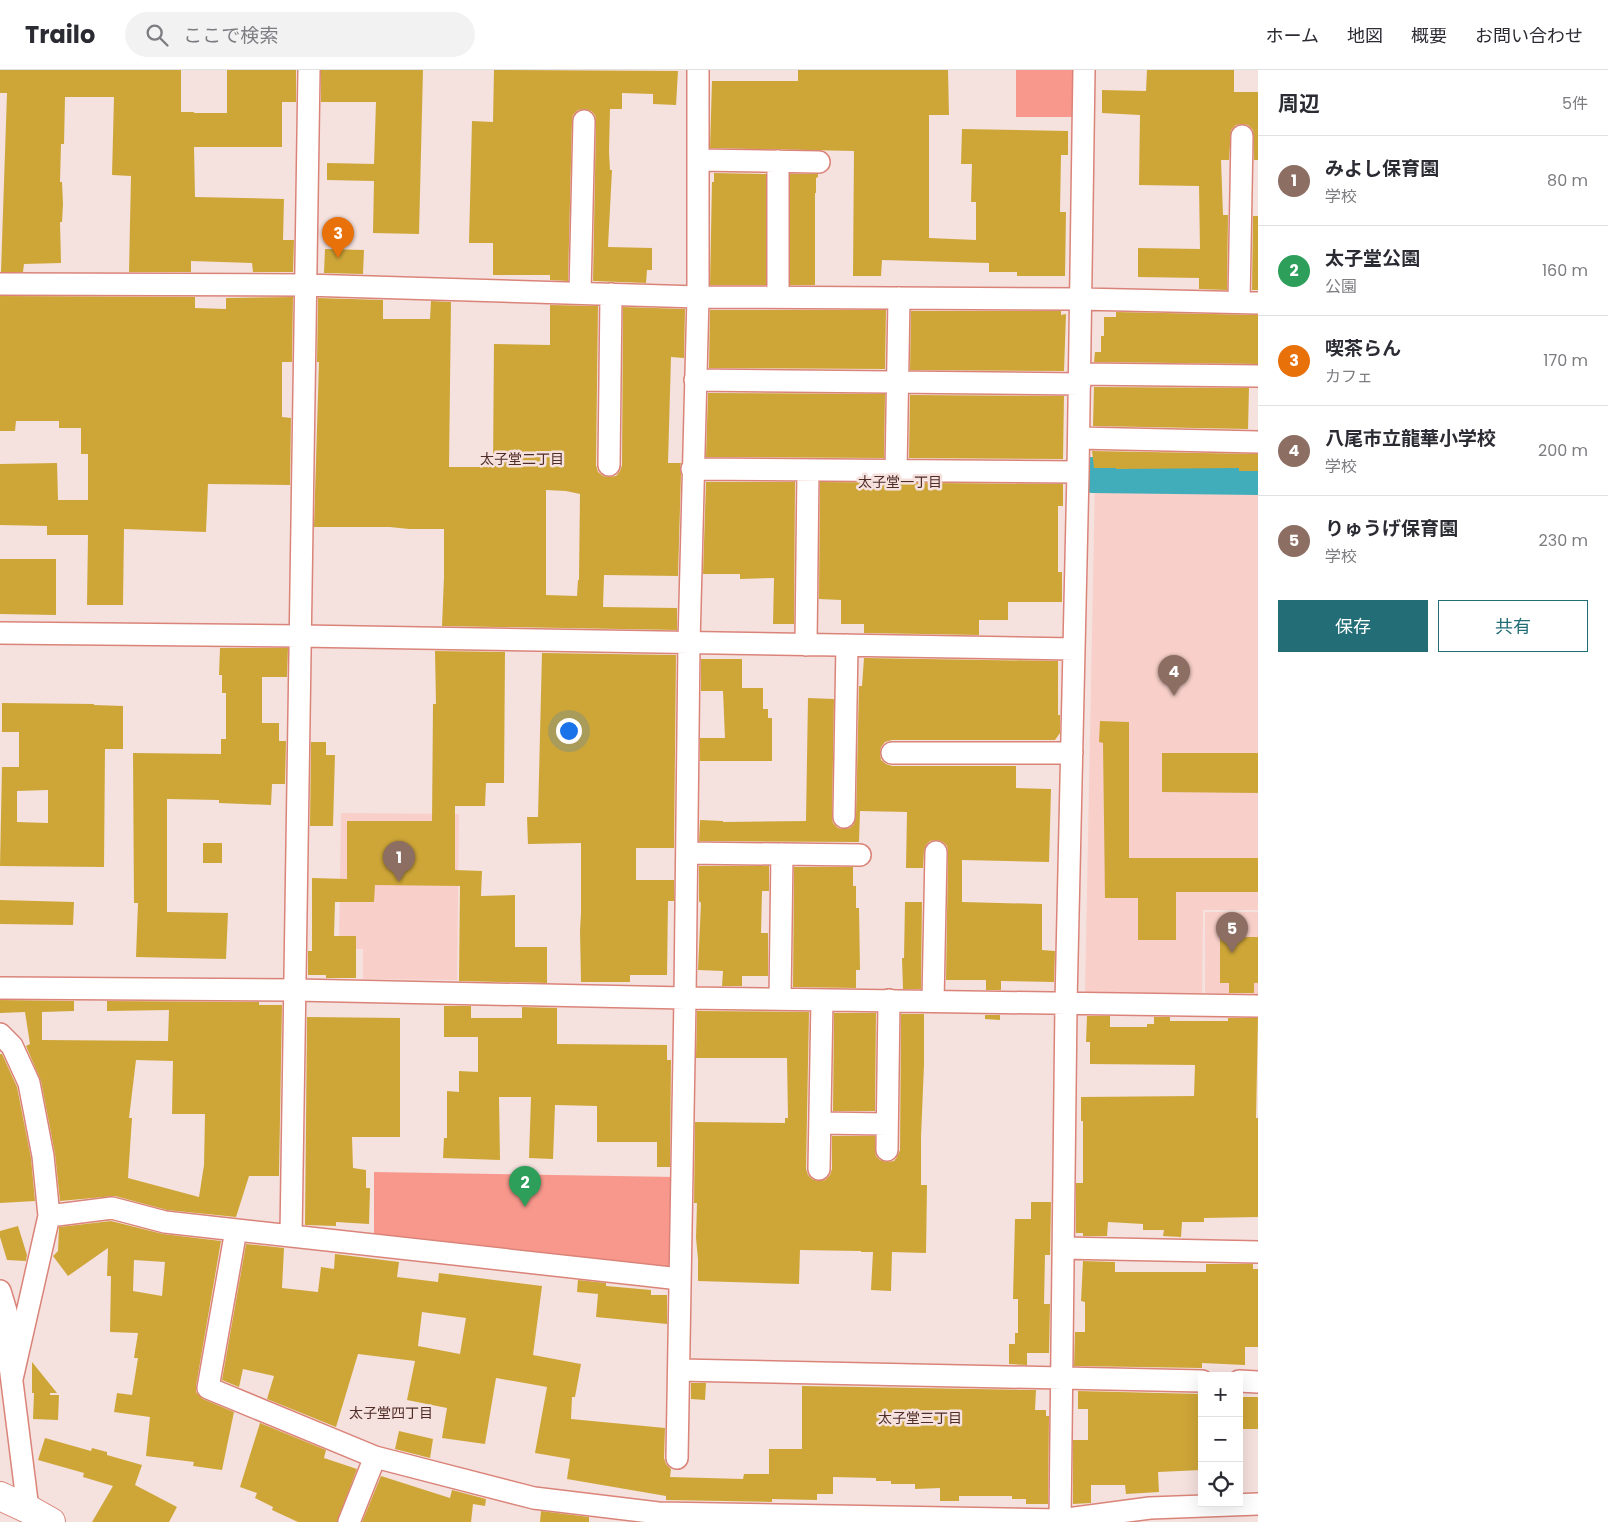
<!DOCTYPE html>
<html lang="ja">
<head>
<meta charset="utf-8">
<style>
  body { margin:0; font-family:Poppins,"Noto Sans JP",sans-serif; background:#f2f2f3; color:#2b2b33 }
  .controls { position:absolute; right:15px; bottom:15px; display:grid; overflow:hidden; border-radius:0px; box-shadow:0 5px 20px #0002 }
  .controls button { width:45px; height:45px; display:grid; place-items:center; padding:0; border:0; border-bottom:1px solid #e1e1e2; background:#fff; color:#2b2b33; font:25px sans-serif }
  .you { position:absolute; left:568px; top:660px; width:18px; height:18px; margin:-12px; border:4px solid #fff; border-radius:50%; background:#1a73e8; box-shadow:0 0 0 8px #1a73e833 }
  .badge { display:grid; place-items:center; width:32px; height:32px; border-radius:50%; background:#236d77; color:#fff; font-size:16px; font-weight:700 }
  .pin { position:absolute; translate:-50% -41px; filter:drop-shadow(0 1px 2px #0008) }
  .pin::after { content:''; position:absolute; top:26px; width:18px; height:15px; background:inherit; clip-path:polygon(0 0,100% 0,50% 100%) }
  .list { margin:0; padding:0; list-style:none }
  h2 { display:flex; justify-content:space-between; align-items:center; height:65px; margin:0; padding:0 20px; font-size:21px }
  h2 small { font-size:16px; font-weight:400; color:#7c7c81 }
  .list li { display:grid; grid-template-columns:32px 1fr auto; gap:15px; align-items:center; box-sizing:border-box; height:90px; padding:0 20px; border-top:1px solid #e1e1e2 }
  .list b { display:block; font-size:19px; white-space:nowrap }
  .list p { margin:0; font-size:16px; white-space:nowrap; color:#7c7c81 }
  .list em { font-size:16px; font-style:normal; color:#7c7c81 }
  .actions { display:flex; gap:10px; padding:15px 20px }
  .actions a { flex:1; padding:11px 0; border:1px solid #236d77; border-radius:0px; text-align:center; font-size:18px; color:#236d77 }
  .actions .main { background:#236d77; color:#fff }
  .icon { flex:none; width:28px; height:28px; fill:none; stroke:currentColor; stroke-width:2; stroke-linecap:round; stroke-linejoin:round }
  .map { position:relative; flex:none; width:1258px; height:1452px; overflow:hidden }
  header { display:flex; align-items:center; gap:30px; box-sizing:border-box; height:70px; padding:0 25px; background:#fff; border-bottom:1px solid #e1e1e2 }
  header strong { font-size:24px }
  nav { display:flex; gap:28px; margin-inline-start:auto; font-size:18px }
  .search { width:350px; height:45px; background:#f2f2f3; display:flex; align-items:center; gap:12px; box-sizing:border-box; padding:0 18px; border-radius:28px; color:#7c7c81; font-size:19px }
  main { display:flex }
  aside { flex:1; background:#fff }
  .map>svg:first-child { display:block }
</style>
</head>
<body>
<header>
<strong>Trailo</strong>
<div class="search"><svg class="icon" aria-label="search" viewBox="0 0 24 24"><circle cx="10" cy="10" r="6"/><path d="M15 15l6 6"/></svg>ここで検索</div>
<nav><a>ホーム</a><a>地図</a><a>概要</a><a>お問い合わせ</a></nav>
</header>
<main>
<div class="map">
<svg width="1258" height="1452" viewBox="0 0 1258 1452">
  <rect width="100%" height="100%" fill="#f5e1de"/>
  <path fill="#f8cfc9" d="M 1095,411 L 1258,413 L 1258,840 L 1203,840 L 1202,925 L 1085,924 Z
    M 341,743 L 459,744 L 457,910 L 363,909 L 363,879 L 339,879 Z
    M 1205,842 L 1258,842 L 1258,924 L 1205,923 Z"/>
  <path fill="#f8988c" d="M 1016,0 L 1073,0 L 1072,47 L 1016,47 Z
    M 374,1102 L 676,1107 L 676,1189 L 666,1201 L 374,1167 Z"/>
  <g fill="none" stroke-linecap="round" stroke-linejoin="round">
    <path stroke="#41adbb" stroke-width="36" d="M 1092,405 L 1258,407"/>
  </g>
  <path fill="#cea638" fill-rule="evenodd" d="M 0,0 L 181,0 L 181,42 L 194,42 L 194,43 L 227,43 L 227,0 L 296,0 L 296,32 L 282,32 L 282,77 L 194,77 L 195,127 L 284,129 L 283,170 L 294,170 L 293,202 L 253,202 L 252,193 L 191,191 L 191,202 L 129,202 L 131,106 L 112,105 L 114,27 L 65,27 L 64,74 L 61,74 L 60,112 L 62,112 L 63,134 L 62,152 L 60,152 L 61,193 L 24,194 L 23,202 L 1,202 L 7,23 L 0,23 Z
    M 321,0 L 423,0 L 419,164 L 373,163 L 374,111 L 327,110 L 327,93 L 374,94 L 376,32 L 321,32 Z
    M 494,0 L 678,1 L 676,35 L 653,34 L 653,24 L 622,23 L 622,39 L 610,39 L 609,82 L 610,100 L 612,100 L 608,177 L 652,178 L 652,200 L 647,200 L 646,213 L 593,211 L 596,51 L 595,45 L 591,41 L 585,39 L 578,40 L 573,45 L 572,51 L 568,211 L 550,210 L 550,205 L 493,205 L 493,173 L 469,173 L 472,51 L 493,52 Z
    M 798,0 L 948,0 L 949,45 L 929,45 L 929,168 L 976,170 L 976,132 L 971,132 L 972,94 L 961,94 L 962,59 L 1068,61 L 1068,85 L 1061,85 L 1060,142 L 1066,142 L 1065,206 L 1017,206 L 1017,202 L 989,202 L 989,193 L 882,190 L 881,206 L 853,206 L 854,81 L 710,78 L 712,11 L 798,11 Z
    M 1147,0 L 1234,0 L 1234,22 L 1258,22 L 1258,90 L 1254,90 L 1253,60 L 1248,55 L 1242,54 L 1236,55 L 1231,60 L 1229,90 L 1221,90 L 1223,145 L 1228,145 L 1227,220 L 1199,219 L 1199,208 L 1138,207 L 1138,178 L 1200,179 L 1199,116 L 1139,115 L 1140,45 L 1102,43 L 1102,20 L 1146,21 Z
    M 714,103 L 766,104 L 766,215 L 710,215 L 712,112 L 714,112 Z
    M 790,104 L 818,104 L 818,107 L 816,108 L 816,123 L 815,123 L 815,215 L 790,215 Z
    M 1253,146 L 1258,146 L 1258,220 L 1252,220 Z
    M 325,179 L 364,180 L 363,204 L 324,203 Z
    M 0,226 L 195,227 L 195,238 L 226,239 L 226,228 L 293,227 L 292,292 L 282,292 L 282,347 L 291,348 L 290,415 L 208,414 L 206,462 L 124,459 L 123,535 L 87,535 L 88,465 L 47,465 L 47,456 L 0,455 L 0,394 L 57,393 L 58,430 L 88,430 L 88,384 L 81,384 L 81,358 L 59,358 L 59,351 L 16,351 L 15,361 L 0,361 Z
    M 318,228 L 383,230 L 383,249 L 430,249 L 431,231 L 451,232 L 449,397 L 493,397 L 494,274 L 550,275 L 550,235 L 598,236 L 596,395 L 598,402 L 603,406 L 608,407 L 616,406 L 620,401 L 622,395 L 623,237 L 685,239 L 684,288 L 671,287 L 668,393 L 681,393 L 680,398 L 681,404 L 678,506 L 604,505 L 603,537 L 677,538 L 677,560 L 442,556 L 444,507 L 444,459 L 409,459 L 390,457 L 314,457 L 319,292 L 317,292 ZM 546,420 L 566,421 L 580,424 L 579,510 L 578,510 L 577,526 L 546,525 Z
    M 710,240 L 886,240 L 885,299 L 709,298 Z
    M 911,241 L 1061,241 L 1061,245 L 1066,244 L 1064,301 L 910,300 Z
    M 1116,242 L 1258,245 L 1258,294 L 1094,292 L 1095,282 L 1101,282 L 1101,266 L 1104,266 L 1104,247 L 1116,247 Z
    M 1094,317 L 1249,318 L 1248,359 L 1093,356 Z
    M 708,323 L 885,324 L 884,388 L 706,387 Z
    M 910,325 L 1064,326 L 1063,389 L 909,388 Z
    M 1092,381 L 1258,384 L 1258,401 L 1239,401 L 1239,398 L 1116,399 L 1116,398 L 1094,398 Z
    M 706,412 L 795,412 L 794,554 L 773,554 L 774,508 L 740,509 L 740,504 L 703,504 Z
    M 820,412 L 1063,414 L 1063,436 L 1058,436 L 1058,502 L 1062,502 L 1062,532 L 1008,532 L 1008,550 L 979,550 L 979,565 L 864,563 L 864,554 L 841,554 L 841,530 L 819,529 Z
    M 0,489 L 56,489 L 56,545 L 0,544 Z
    M 220,578 L 288,578 L 287,607 L 262,607 L 262,653 L 279,653 L 279,671 L 286,671 L 285,714 L 272,714 L 271,735 L 219,733 L 219,730 L 167,729 L 167,842 L 228,843 L 226,889 L 136,887 L 138,833 L 134,833 L 133,683 L 221,684 L 221,669 L 226,669 L 226,623 L 222,623 L 222,605 L 219,605 Z
    M 435,581 L 505,582 L 504,713 L 486,713 L 485,736 L 455,736 L 455,800 L 482,801 L 481,826 L 515,825 L 515,877 L 547,877 L 547,913 L 459,911 L 460,816 L 375,815 L 374,832 L 335,832 L 334,866 L 356,866 L 356,908 L 326,908 L 326,905 L 308,905 L 308,881 L 312,881 L 312,808 L 347,809 L 347,751 L 432,751 L 433,634 L 436,634 Z
    M 542,583 L 676,585 L 674,778 L 636,778 L 636,810 L 674,810 L 674,831 L 668,831 L 667,905 L 630,905 L 630,912 L 581,912 L 580,861 L 581,843 L 581,773 L 528,774 L 527,747 L 538,747 Z
    M 864,588 L 1058,591 L 1058,645 L 1060,645 L 1060,663 L 1055,670 L 892,670 L 885,672 L 881,677 L 880,683 L 881,690 L 886,694 L 892,696 L 1016,696 L 1016,718 L 1051,719 L 1049,792 L 962,790 L 962,832 L 1042,834 L 1042,880 L 1055,881 L 1054,912 L 1001,911 L 1001,920 L 986,920 L 986,910 L 946,910 L 948,782 L 947,776 L 943,772 L 937,770 L 930,771 L 926,775 L 924,781 L 923,798 L 906,798 L 907,742 L 860,741 L 859,772 L 699,771 L 700,750 L 723,751 L 723,752 L 806,751 L 808,628 L 834,629 L 832,747 L 833,753 L 838,758 L 843,759 L 850,758 L 854,754 L 856,747 L 859,616 L 862,616 Z
    M 701,589 L 742,589 L 742,618 L 763,618 L 763,639 L 768,639 L 768,648 L 772,648 L 772,691 L 700,691 L 700,668 L 725,668 L 723,621 L 701,621 Z
    M 2,633 L 94,634 L 94,635 L 123,636 L 123,679 L 105,679 L 104,797 L 0,796 L 2,697 L 19,697 L 19,662 L 2,662 ZM 48,720 L 48,753 L 17,752 L 17,721 Z
    M 1100,651 L 1129,652 L 1129,788 L 1258,788 L 1258,822 L 1176,822 L 1176,870 L 1138,870 L 1138,828 L 1105,828 L 1103,673 L 1099,672 Z
    M 311,672 L 326,672 L 326,685 L 335,685 L 333,756 L 310,756 Z
    M 1162,683 L 1258,683 L 1258,723 L 1162,722 Z
    M 203,773 L 222,773 L 222,793 L 203,793 Z
    M 699,796 L 769,796 L 769,821 L 762,821 L 761,863 L 768,863 L 768,906 L 742,906 L 742,916 L 722,916 L 723,901 L 698,900 L 701,833 L 699,831 Z
    M 794,797 L 853,797 L 853,816 L 856,816 L 856,838 L 859,838 L 860,900 L 856,900 L 856,918 L 793,917 Z
    M 0,830 L 74,832 L 73,855 L 0,854 Z
    M 905,832 L 922,832 L 921,919 L 903,919 L 902,888 L 904,888 Z
    M 1220,867 L 1258,867 L 1258,913 L 1254,913 L 1254,923 L 1229,923 L 1229,913 L 1220,913 Z
    M 0,930 L 74,931 L 74,941 L 42,942 L 42,970 L 168,971 L 169,940 L 107,941 L 107,931 L 259,932 L 259,935 L 282,935 L 279,1106 L 249,1106 L 236,1147 L 167,1140 L 115,1126 L 60,1131 L 55,1084 L 41,1011 L 26,976 L 30,974 L 25,942 L 0,943 ZM 136,990 L 173,991 L 172,1044 L 205,1044 L 204,1095 L 199,1127 L 128,1108 L 132,1048 L 129,1048 Z
    M 444,936 L 471,936 L 471,948 L 522,948 L 522,937 L 557,938 L 557,974 L 667,975 L 667,990 L 671,990 L 670,1097 L 657,1097 L 657,1072 L 597,1072 L 597,1036 L 555,1035 L 553,1089 L 529,1088 L 531,1027 L 499,1027 L 500,1090 L 443,1088 L 444,1068 L 447,1068 L 447,1021 L 459,1022 L 459,1001 L 478,1002 L 478,967 L 444,967 Z
    M 697,941 L 809,942 L 806,1099 L 808,1105 L 812,1109 L 818,1111 L 825,1110 L 830,1105 L 832,1099 L 832,1066 L 875,1066 L 875,1080 L 876,1086 L 880,1090 L 887,1092 L 894,1091 L 897,1087 L 900,1080 L 901,944 L 924,944 L 924,995 L 921,1067 L 921,1115 L 927,1115 L 926,1183 L 892,1182 L 891,1221 L 871,1220 L 873,1182 L 861,1182 L 861,1181 L 800,1180 L 799,1214 L 698,1211 L 698,1189 L 696,1168 L 697,1133 L 694,1133 L 695,1052 L 785,1053 L 785,1048 L 788,1048 L 787,988 L 696,988 Z
    M 834,943 L 876,943 L 875,1041 L 833,1041 Z
    M 985,945 L 1000,945 L 1000,950 L 985,949 Z
    M 1087,946 L 1110,946 L 1110,957 L 1147,957 L 1147,954 L 1154,954 L 1154,947 L 1170,947 L 1170,951 L 1228,951 L 1228,948 L 1258,948 L 1256,1048 L 1258,1048 L 1258,1147 L 1204,1148 L 1204,1152 L 1182,1152 L 1181,1167 L 1163,1166 L 1164,1160 L 1143,1160 L 1143,1154 L 1108,1152 L 1107,1166 L 1083,1166 L 1083,1163 L 1076,1163 L 1076,1113 L 1083,1113 L 1083,1051 L 1081,1051 L 1081,1027 L 1194,1026 L 1195,995 L 1090,994 L 1090,972 L 1086,972 Z
    M 307,947 L 400,948 L 400,1067 L 352,1067 L 353,1098 L 366,1100 L 366,1118 L 370,1118 L 369,1154 L 336,1152 L 336,1156 L 305,1155 Z
    M 0,984 L 2,984 L 17,1017 L 31,1088 L 35,1131 L 0,1133 Z
    M 1031,1132 L 1051,1132 L 1050,1185 L 1045,1185 L 1044,1234 L 1050,1234 L 1049,1283 L 1027,1283 L 1027,1295 L 1009,1294 L 1009,1274 L 1015,1274 L 1015,1263 L 1018,1263 L 1018,1229 L 1013,1229 L 1015,1149 L 1031,1149 Z
    M 111,1151 L 163,1164 L 221,1171 L 196,1316 L 196,1322 L 203,1329 L 234,1342 L 222,1400 L 193,1396 L 194,1392 L 146,1386 L 150,1347 L 114,1342 L 117,1323 L 132,1325 L 138,1288 L 134,1288 L 138,1263 L 110,1262 L 111,1206 L 107,1206 L 108,1178 L 68,1206 L 53,1186 L 58,1181 L 59,1157 ZM 134,1190 L 165,1192 L 162,1226 L 133,1221 Z
    M 18,1156 L 27,1185 L 26,1191 L 7,1190 L 0,1167 L 0,1161 Z
    M 246,1174 L 284,1178 L 282,1218 L 318,1222 L 321,1197 L 334,1199 L 335,1184 L 399,1192 L 397,1207 L 438,1212 L 439,1203 L 542,1216 L 533,1285 L 581,1294 L 575,1327 L 572,1327 L 571,1349 L 665,1358 L 664,1388 L 666,1394 L 671,1399 L 670,1407 L 743,1409 L 744,1404 L 769,1404 L 769,1379 L 802,1379 L 802,1316 L 1036,1320 L 1035,1340 L 1046,1340 L 1046,1346 L 1049,1346 L 1048,1434 L 1026,1434 L 1026,1429 L 1012,1429 L 1012,1426 L 959,1426 L 959,1431 L 940,1431 L 940,1418 L 915,1419 L 915,1414 L 891,1414 L 891,1411 L 876,1411 L 876,1408 L 833,1407 L 833,1424 L 817,1424 L 817,1430 L 772,1429 L 772,1432 L 666,1430 L 666,1426 L 567,1409 L 570,1389 L 535,1383 L 547,1317 L 496,1308 L 485,1374 L 442,1368 L 447,1338 L 407,1330 L 415,1291 L 358,1284 L 336,1357 L 267,1329 L 274,1306 L 243,1299 L 239,1317 L 222,1310 ZM 422,1242 L 466,1248 L 460,1284 L 418,1276 Z
    M 1083,1191 L 1115,1192 L 1115,1202 L 1206,1202 L 1206,1194 L 1253,1194 L 1253,1199 L 1258,1199 L 1258,1277 L 1245,1277 L 1245,1295 L 1202,1293 L 1202,1298 L 1074,1296 L 1075,1262 L 1085,1262 L 1085,1232 L 1081,1231 Z
    M 578,1210 L 606,1213 L 606,1216 L 651,1220 L 651,1225 L 667,1225 L 667,1254 L 596,1247 L 598,1224 L 577,1222 Z
    M 32,1292 L 57,1323 L 50,1323 L 50,1325 L 59,1325 L 58,1350 L 33,1349 L 34,1323 L 32,1323 Z
    M 691,1313 L 706,1313 L 705,1330 L 691,1329 Z
    M 1078,1321 L 1202,1324 L 1202,1343 L 1198,1343 L 1201,1400 L 1158,1402 L 1159,1422 L 1126,1424 L 1125,1415 L 1091,1415 L 1091,1433 L 1073,1434 L 1073,1370 L 1088,1370 L 1088,1339 L 1078,1339 Z
    M 1240,1327 L 1258,1327 L 1258,1359 L 1239,1359 Z
    M 260,1353 L 326,1380 L 324,1388 L 357,1399 L 337,1452 L 298,1452 L 272,1440 L 273,1437 L 255,1428 L 257,1423 L 240,1417 Z
    M 399,1361 L 433,1369 L 430,1388 L 395,1379 Z
    M 45,1368 L 91,1381 L 92,1378 L 107,1382 L 107,1385 L 142,1395 L 135,1415 L 177,1437 L 169,1452 L 92,1452 L 113,1416 L 83,1407 L 84,1403 L 38,1390 Z
    M 381,1406 L 450,1428 L 452,1420 L 486,1429 L 485,1436 L 473,1434 L 471,1452 L 362,1452 Z
    M 541,1441 L 589,1447 L 589,1452 L 540,1452 Z"/>
  <g fill="none" stroke-linecap="round" stroke-linejoin="round">
    <defs>
      <path id="minor" d="M 698,90 L 819,92
        M 0,214 L 305,215 L 698,227 L 1081,229 L 1258,233
        M 580,223 L 584,51
        M 778,227 L 778,91
        M 1239,232 L 1242,66
        M 1080,304 L 1258,306
        M 695,310 L 1080,314
        M 1079,368 L 1258,372
        M 609,395 L 611,224
        M 692,399 L 1078,402
        M 896,401 L 899,228
        M 0,563 L 300,566 L 1074,579
        M 806,575 L 808,400
        M 892,683 L 1072,683
        M 844,747 L 847,575
        M 687,783 L 860,785
        M 0,918 L 295,920 L 685,928 L 1258,936
        M 780,929 L 782,784
        M 933,931 L 936,782
        M 0,964 L 12,976 L 29,1013 L 43,1086 L 49,1146 L 12,1309
        M 820,1053 L 887,1054
        M 887,1080 L 889,930
        M 819,1099 L 822,930
        M 49,1146 L 112,1138 L 165,1152 L 680,1209
        M 236,1160 L 208,1318 L 375,1387 L 534,1428 L 658,1443 L 1060,1450 L 1150,1438 L 1258,1434
        M 291,1166 L 309,0
        M 1063,1178 L 1258,1182
        M 0,1221 L 6,1241 L 7,1272 L 28,1439
        M 679,1300 L 1202,1311
        M 1239,1311 L 1258,1312
        M 677,1388 L 685,928 L 689,573 L 698,227 L 698,0
        M 349,1452 L 375,1387
        M 1060,1452 L 1066,933 L 1078,402 L 1084,0"/>
      <path id="trunk" d="M 0,1426 L 28,1439 L 51,1452"/>
    </defs>
    <use href="#minor" stroke="#da8479" stroke-width="24"/>
    <use href="#trunk" stroke="#da8479" stroke-width="30"/>
    <use href="#minor" stroke="#fff" stroke-width="21"/>
    <use href="#trunk" stroke="#fff" stroke-width="28"/>
  </g>
  <g text-anchor="middle" dominant-baseline="central" stroke-width="5" stroke-linejoin="round" paint-order="stroke">
    <g font-size="14" fill="#502c27" stroke="#f5e1de">
      <text x="522" y="389">太子堂二丁目</text>
      <text x="900" y="412">太子堂一丁目</text>
      <text x="391" y="1343">太子堂四丁目</text>
      <text x="920" y="1348">太子堂三丁目</text>
    </g>
  </g>
</svg>
<div class="controls">
<button>+</button>
<button>−</button>
<button><svg class="icon" aria-label="locate" viewBox="0 0 24 24"><circle cx="12" cy="12" r="6"/><path d="M12 2v4M12 18v4M2 12h4M18 12h4"/></svg></button>
</div>
<div class="you"></div>
<div class="pin badge" style="left:399px;top:812px;background:#8d6e63">1</div>
<div class="pin badge" style="left:525px;top:1137px;background:#2e9e5b">2</div>
<div class="pin badge" style="left:338px;top:188px;background:#e8710a">3</div>
<div class="pin badge" style="left:1174px;top:626px;background:#8d6e63">4</div>
<div class="pin badge" style="left:1232px;top:883px;background:#8d6e63">5</div>
</div>
<aside>
<h2>周辺<small>5件</small></h2>
<ul class="list">
<li><span class="badge" style="background:#8d6e63">1</span><div><b>みよし保育園</b><p>学校</p></div><em>80 m</em></li>
<li><span class="badge" style="background:#2e9e5b">2</span><div><b>太子堂公園</b><p>公園</p></div><em>160 m</em></li>
<li><span class="badge" style="background:#e8710a">3</span><div><b>喫茶らん</b><p>カフェ</p></div><em>170 m</em></li>
<li><span class="badge" style="background:#8d6e63">4</span><div><b>八尾市立龍華小学校</b><p>学校</p></div><em>200 m</em></li>
<li><span class="badge" style="background:#8d6e63">5</span><div><b>りゅうげ保育園</b><p>学校</p></div><em>230 m</em></li>
</ul>
<div class="actions"><a class="main">保存</a><a>共有</a></div>
</aside>
</main>
</body>
</html>
